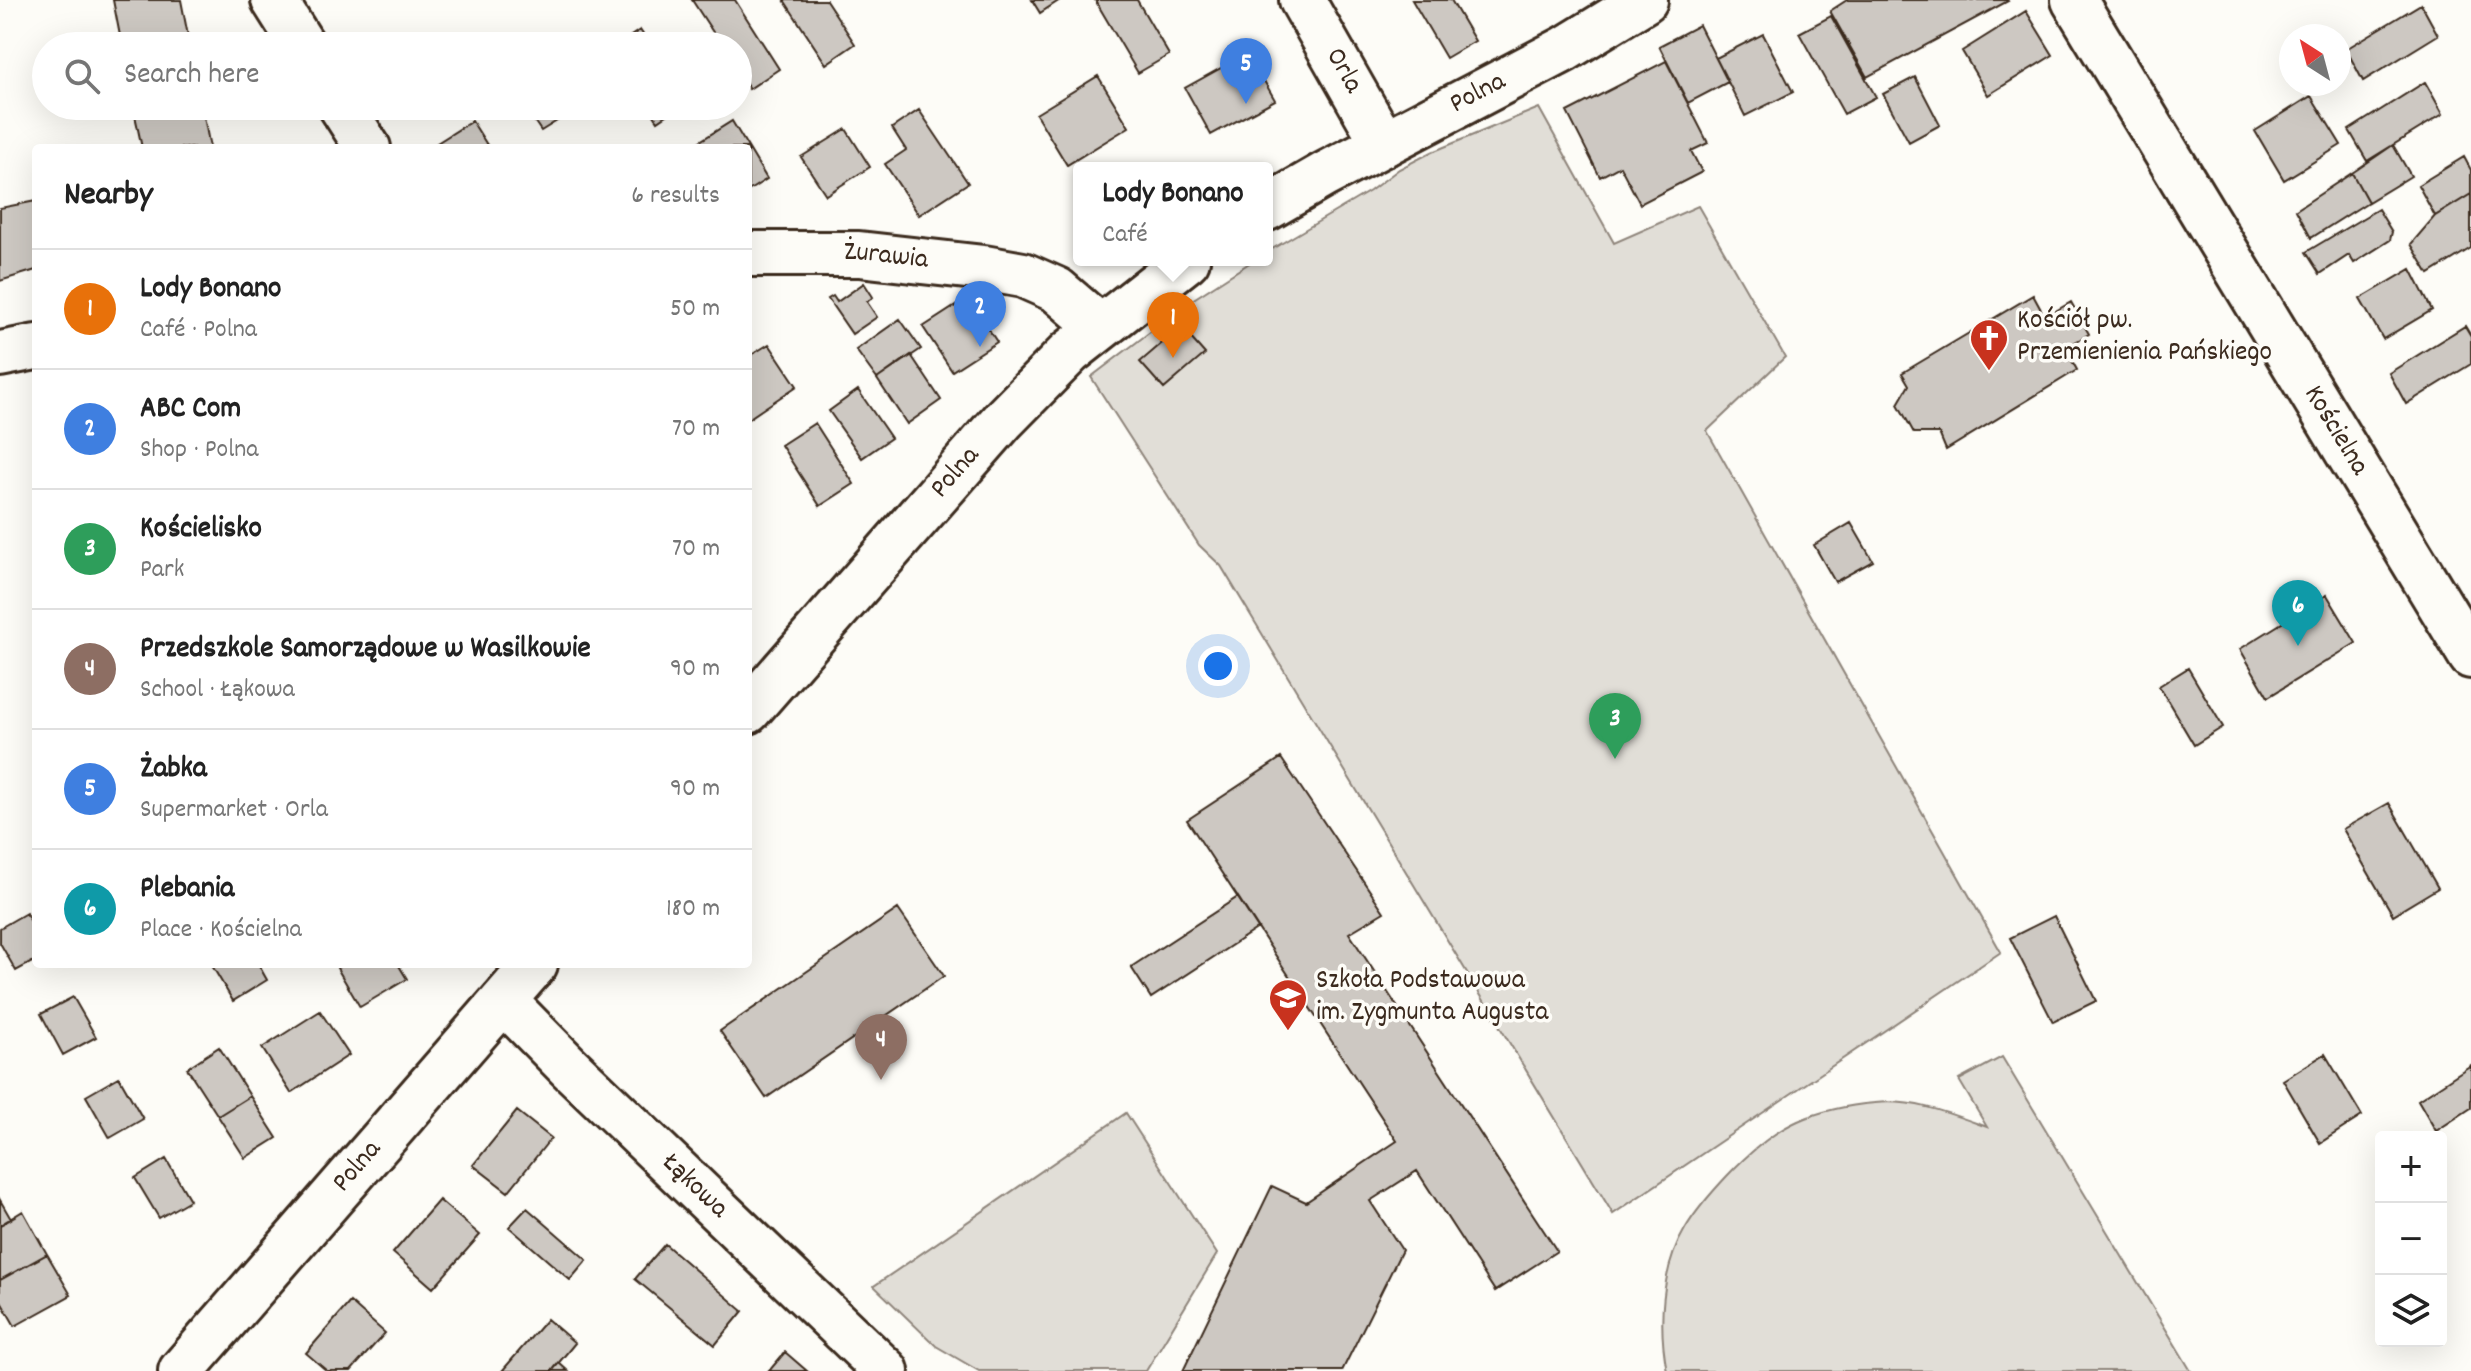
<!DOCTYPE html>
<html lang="en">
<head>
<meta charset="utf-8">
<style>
  body { margin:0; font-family:Dekko,sans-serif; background:#f2f2f2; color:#222 }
  .controls { position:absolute; right:24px; bottom:24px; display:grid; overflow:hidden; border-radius:8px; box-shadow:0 8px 32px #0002 }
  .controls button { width:72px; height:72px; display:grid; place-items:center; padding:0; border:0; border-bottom:2px solid #e0e0e0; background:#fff; color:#222; font:40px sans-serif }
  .compass { position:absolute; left:2279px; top:24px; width:72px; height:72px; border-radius:50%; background:#fff; box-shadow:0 8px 32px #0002; rotate:324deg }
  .you { position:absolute; left:1218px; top:666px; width:28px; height:28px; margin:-20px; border:6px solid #fff; border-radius:50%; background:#1a73e8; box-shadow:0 0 0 12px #1a73e833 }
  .badge { display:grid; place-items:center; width:52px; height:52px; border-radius:50%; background:#2563eb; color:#fff; font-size:26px; font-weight:700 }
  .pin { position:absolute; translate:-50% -66px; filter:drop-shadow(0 2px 4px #0008) }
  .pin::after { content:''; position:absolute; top:42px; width:28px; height:24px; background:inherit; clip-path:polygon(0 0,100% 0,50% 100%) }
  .popup { position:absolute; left:1073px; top:162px; width:200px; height:104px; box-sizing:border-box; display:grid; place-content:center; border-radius:8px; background:#fff; filter:drop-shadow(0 2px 6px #0005); font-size:26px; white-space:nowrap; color:#767676 }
  .popup b { font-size:30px; color:#222 }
  .popup::after { content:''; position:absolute; left:50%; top:100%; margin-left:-16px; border:16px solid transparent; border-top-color:#fff }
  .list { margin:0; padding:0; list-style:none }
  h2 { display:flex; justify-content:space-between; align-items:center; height:104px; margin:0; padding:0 32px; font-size:34px }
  h2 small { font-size:26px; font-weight:400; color:#767676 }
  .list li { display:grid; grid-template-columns:52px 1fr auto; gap:24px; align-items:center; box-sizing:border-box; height:120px; padding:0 32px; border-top:2px solid #e0e0e0 }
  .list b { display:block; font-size:30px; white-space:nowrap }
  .list p { margin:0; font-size:26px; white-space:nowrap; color:#767676 }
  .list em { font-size:26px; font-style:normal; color:#767676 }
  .icon { flex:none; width:44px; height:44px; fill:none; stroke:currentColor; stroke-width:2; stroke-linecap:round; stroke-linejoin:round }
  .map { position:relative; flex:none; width:2471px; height:1371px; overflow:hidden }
  .search { position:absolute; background:#fff; box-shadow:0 8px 32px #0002; left:32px; top:32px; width:720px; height:88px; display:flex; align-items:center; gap:20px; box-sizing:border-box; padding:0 28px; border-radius:44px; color:#767676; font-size:30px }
  .panel { position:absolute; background:#fff; box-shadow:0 8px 32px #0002; left:32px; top:144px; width:720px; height:824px; border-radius:8px }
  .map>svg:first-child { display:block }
</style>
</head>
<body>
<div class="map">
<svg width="2471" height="1371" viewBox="0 0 2471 1371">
  <rect width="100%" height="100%" fill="#fdfcf7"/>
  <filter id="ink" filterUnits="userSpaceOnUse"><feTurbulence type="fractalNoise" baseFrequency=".0125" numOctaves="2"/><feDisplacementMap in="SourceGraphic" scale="16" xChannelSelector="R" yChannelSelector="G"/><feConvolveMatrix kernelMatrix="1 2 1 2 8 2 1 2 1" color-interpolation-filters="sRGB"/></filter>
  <g filter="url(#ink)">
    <path fill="#e1ded7" stroke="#8e847a" stroke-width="2" d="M 1539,108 L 1614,243 L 1698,206 L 1785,357 L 1707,431 L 2001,952 L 1613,1214 L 1221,566 L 1199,545 L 1091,377 L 1192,300 L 1254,260 L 1267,260 L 1267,252 L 1370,191 L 1399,169 L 1432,152 Z
      M 2002,1057 L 2191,1371 L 1667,1371 C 1658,1326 1661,1269 1685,1229 C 1696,1210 1712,1192 1727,1176 C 1747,1155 1771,1133 1798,1121 C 1821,1111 1851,1105 1875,1103 C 1915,1099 1951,1114 1987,1127 L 1959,1080 Z
      M 1126,1113 L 1217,1254 L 1146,1371 L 979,1371 L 936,1346 L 874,1286 Z"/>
    <path fill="#cdc8c2" stroke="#3b2a1e" stroke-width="2" d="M 113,0 L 181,0 L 190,46 L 122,46 Z
      M 692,0 L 735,0 L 779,69 L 749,89 L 738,71 L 738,46 L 722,46 Z
      M 784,0 L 826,0 L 855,44 L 826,64 Z
      M 1032,0 L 1060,0 L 1040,13 Z
      M 1095,0 L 1137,0 L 1169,55 L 1138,73 Z
      M 1412,0 L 1451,0 L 1475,41 L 1446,58 Z
      M 1847,0 L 2007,0 L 2008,1 L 1867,77 L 1830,11 Z
      M 2421,4 L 2438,35 L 2363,81 L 2346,49 Z
      M 2026,11 L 2053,55 L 1988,95 L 1962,51 Z
      M 1831,16 L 1876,97 L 1844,114 L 1799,33 Z
      M 1699,25 L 1728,82 L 1688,103 L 1659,46 Z
      M 640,30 L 651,46 L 616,46 Z
      M 1763,34 L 1793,92 L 1745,116 L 1716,58 Z
      M 552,38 L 557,46 L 540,46 Z
      M 1248,53 L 1275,100 L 1211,135 L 1185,88 Z
      M 1666,61 L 1708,143 L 1691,151 L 1702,172 L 1640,204 L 1620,166 L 1600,177 L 1567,112 Z
      M 1098,76 L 1129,127 L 1067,165 L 1036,114 Z
      M 1915,77 L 1940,125 L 1909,142 L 1883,94 Z
      M 2425,82 L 2443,114 L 2367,161 L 2349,130 Z
      M 2311,96 L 2341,145 L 2284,180 L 2255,131 Z
      M 133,106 L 202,106 L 210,148 L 142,148 Z
      M 524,106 L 572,106 L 565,111 L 568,114 L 541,131 Z
      M 648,106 L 680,106 L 658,121 Z
      M 919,110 L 968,183 L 919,215 L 885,164 L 906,150 L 892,128 Z
      M 472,121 L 489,148 L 440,148 L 437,143 Z
      M 732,121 L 767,179 L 748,191 L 748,148 L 689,148 Z
      M 846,129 L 870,167 L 826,195 L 801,157 Z
      M 2393,145 L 2411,176 L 2368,202 L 2352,173 Z
      M 2464,157 L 2471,170 L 2471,194 L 2435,216 L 2418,185 Z
      M 2352,173 L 2368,202 L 2311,238 L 2296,210 Z
      M 2471,194 L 2471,248 L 2429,274 L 2411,244 L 2435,216 Z
      M 36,201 L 36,270 L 0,281 L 0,208 Z
      M 2378,209 L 2392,232 L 2390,240 L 2354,263 L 2349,255 L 2320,274 L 2306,252 Z
      M 2411,269 L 2432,310 L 2383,339 L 2360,299 Z
      M 864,283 L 873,297 L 867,302 L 877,317 L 852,334 L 828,299 L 833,296 L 837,302 Z
      M 2033,295 L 2045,317 L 2071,302 L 2089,334 L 2065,348 L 2077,370 L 1946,450 L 1939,433 L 1914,433 L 1898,404 L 1909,385 L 1902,373 Z
      M 968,298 L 997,342 L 952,371 L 923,327 Z
      M 900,319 L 921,349 L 877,379 L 856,350 Z
      M 2465,326 L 2471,336 L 2471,364 L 2406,404 L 2389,373 Z
      M 1181,327 L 1205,354 L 1164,389 L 1140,362 Z
      M 769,344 L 797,386 L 748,419 L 748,357 Z
      M 911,355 L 941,400 L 907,424 L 877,379 Z
      M 858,390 L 891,438 L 862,458 L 829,411 Z
      M 815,423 L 854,484 L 820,506 L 781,445 Z
      M 1851,523 L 1873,561 L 1835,582 L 1814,545 Z
      M 2327,595 L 2356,643 L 2268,697 L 2240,649 Z
      M 2188,668 L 2223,727 L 2194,745 L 2159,686 Z
      M 1281,758 L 1384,912 L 1349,933 L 1557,1251 L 1495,1291 L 1417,1171 L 1370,1201 L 1402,1250 L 1342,1371 L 1183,1371 L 1272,1186 L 1306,1202 L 1397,1141 L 1187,820 Z
      M 2389,803 L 2438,888 L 2393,915 L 2343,829 Z
      M 1238,897 L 1258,928 L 1151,998 L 1131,967 Z
      M 898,909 L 944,976 L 766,1098 L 720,1031 Z
      M 26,913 L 36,931 L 36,960 L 16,971 L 0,943 L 0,928 Z
      M 2054,916 L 2096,1001 L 2053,1022 L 2010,938 Z
      M 211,964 L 258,964 L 267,980 L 233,1001 Z
      M 343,964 L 398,964 L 407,979 L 360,1007 L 337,968 Z
      M 73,997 L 96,1037 L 63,1055 L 41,1014 Z
      M 320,1011 L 349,1055 L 291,1093 L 262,1048 Z
      M 219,1047 L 250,1096 L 218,1116 L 187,1068 Z
      M 2325,1054 L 2362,1116 L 2320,1143 L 2283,1080 Z
      M 2471,1065 L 2471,1108 L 2436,1131 L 2418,1100 Z
      M 119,1077 L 143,1119 L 110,1138 L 86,1096 Z
      M 250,1096 L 277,1138 L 245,1158 L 218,1116 Z
      M 517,1111 L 551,1138 L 508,1192 L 473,1165 Z
      M 166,1159 L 190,1200 L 159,1218 L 135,1178 Z
      M 0,1200 L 11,1219 L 0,1225 Z
      M 439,1200 L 480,1235 L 433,1288 L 393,1253 Z
      M 527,1208 L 587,1260 L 570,1280 L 509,1227 Z
      M 23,1211 L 47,1254 L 0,1280 L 0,1225 Z
      M 665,1244 L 743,1311 L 715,1345 L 635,1279 Z
      M 47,1254 L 71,1295 L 15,1326 L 0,1300 L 0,1280 Z
      M 350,1302 L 385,1333 L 351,1371 L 327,1371 L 306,1353 Z
      M 547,1319 L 575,1343 L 552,1371 L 502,1371 Z
      M 785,1352 L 807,1371 L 769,1371 Z
      M 559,1363 L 568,1371 L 552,1371 Z"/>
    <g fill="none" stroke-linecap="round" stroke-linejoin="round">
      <defs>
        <g id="street">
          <path d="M 274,0 L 303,46"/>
          <path id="s1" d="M 1302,0 L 1384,144"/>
          <path d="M 341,106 L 368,148"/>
          <path id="s2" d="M 1267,208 L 1324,175 L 1565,49 L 1645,0"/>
          <path id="s3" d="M 748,254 L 859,254 L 984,268 L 1023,275 L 1057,290 L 1100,327"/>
          <path d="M 0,354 L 36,347"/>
          <path id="s4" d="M 748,711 L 1003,420 L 1070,352 L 1187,260"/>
          <path id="s5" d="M 504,1001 L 568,1066 L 886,1371"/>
          <path id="s6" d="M 181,1371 L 535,964"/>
        </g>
        <g id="secondary">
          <path id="s7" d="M 2074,0 L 2471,656"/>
        </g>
      </defs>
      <use href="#street" stroke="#3b2a1e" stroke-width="50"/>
      <use href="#secondary" stroke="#3b2a1e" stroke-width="50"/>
      <use href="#street" stroke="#fdfcf7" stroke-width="44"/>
      <use href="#secondary" stroke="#fdfcf7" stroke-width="44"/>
    </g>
  </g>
  <defs>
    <symbol id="church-pin" viewBox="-11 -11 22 30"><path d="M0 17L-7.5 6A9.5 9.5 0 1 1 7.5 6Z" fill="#c8321e" stroke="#fdfcf7"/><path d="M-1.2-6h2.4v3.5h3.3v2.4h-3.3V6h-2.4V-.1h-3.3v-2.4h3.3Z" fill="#fff"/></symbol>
    <symbol id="school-pin" viewBox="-11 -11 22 30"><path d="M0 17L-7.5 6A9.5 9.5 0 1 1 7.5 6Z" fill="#c8321e" stroke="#fdfcf7"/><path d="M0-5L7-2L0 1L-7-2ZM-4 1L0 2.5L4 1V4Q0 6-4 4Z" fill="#fff"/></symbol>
  </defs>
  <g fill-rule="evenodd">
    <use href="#church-pin" x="1967" y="316" width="44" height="60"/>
    <use href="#school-pin" x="1266" y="976" width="44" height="60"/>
  </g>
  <g text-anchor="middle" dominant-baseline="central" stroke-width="7" stroke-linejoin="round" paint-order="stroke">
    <g font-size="28" fill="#3b2a1e" stroke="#fdfcf7">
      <text stroke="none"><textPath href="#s1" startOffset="82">Orla</textPath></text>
      <text stroke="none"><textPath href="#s2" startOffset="240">Polna</textPath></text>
      <text stroke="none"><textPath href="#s3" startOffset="138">Żurawia</textPath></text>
      <text stroke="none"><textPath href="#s7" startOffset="504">Kościelna</textPath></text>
      <text stroke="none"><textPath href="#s4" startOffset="316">Polna</textPath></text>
      <text stroke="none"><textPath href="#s6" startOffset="270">Polna</textPath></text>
      <text stroke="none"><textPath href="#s5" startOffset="266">Łąkowa</textPath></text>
    </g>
    <g font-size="28" fill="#3b2a1e" stroke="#fdfcf7" text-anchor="start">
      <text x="2017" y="322">Kościół pw.<tspan x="2017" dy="32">Przemienienia Pańskiego</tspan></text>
      <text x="1316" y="982">Szkoła Podstawowa<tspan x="1316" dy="32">im. Zygmunta Augusta</tspan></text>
    </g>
  </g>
</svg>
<div class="controls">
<button>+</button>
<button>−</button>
<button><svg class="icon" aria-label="layers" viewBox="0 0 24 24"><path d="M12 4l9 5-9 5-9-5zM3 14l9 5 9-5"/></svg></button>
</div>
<svg class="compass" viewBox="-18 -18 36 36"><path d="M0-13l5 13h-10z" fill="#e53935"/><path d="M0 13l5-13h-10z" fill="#767676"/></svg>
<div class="you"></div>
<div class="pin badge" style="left:1173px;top:358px;background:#e8710a">1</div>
<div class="popup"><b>Lody Bonano</b>Café</div>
<div class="pin badge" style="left:980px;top:347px;background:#3f7fe0">2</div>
<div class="pin badge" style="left:1615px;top:759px;background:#2e9e5b">3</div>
<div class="pin badge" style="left:881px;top:1080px;background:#8d6e63">4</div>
<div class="pin badge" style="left:1246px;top:104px;background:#3f7fe0">5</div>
<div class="pin badge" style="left:2298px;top:646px;background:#0f9aa8">6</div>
<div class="search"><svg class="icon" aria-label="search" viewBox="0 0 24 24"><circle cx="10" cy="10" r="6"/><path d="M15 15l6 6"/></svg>Search here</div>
<section class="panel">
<h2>Nearby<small>6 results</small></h2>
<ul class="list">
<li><span class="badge" style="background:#e8710a">1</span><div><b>Lody Bonano</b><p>Café · Polna</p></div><em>50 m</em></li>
<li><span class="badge" style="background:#3f7fe0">2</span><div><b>ABC Com</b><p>Shop · Polna</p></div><em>70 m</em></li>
<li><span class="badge" style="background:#2e9e5b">3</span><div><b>Kościelisko</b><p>Park</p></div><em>70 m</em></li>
<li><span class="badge" style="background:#8d6e63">4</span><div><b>Przedszkole Samorządowe w Wasilkowie</b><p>School · Łąkowa</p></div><em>90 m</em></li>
<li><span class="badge" style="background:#3f7fe0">5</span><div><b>Żabka</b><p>Supermarket · Orla</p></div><em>90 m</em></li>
<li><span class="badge" style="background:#0f9aa8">6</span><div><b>Plebania</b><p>Place · Kościelna</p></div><em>180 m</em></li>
</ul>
</section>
</div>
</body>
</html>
